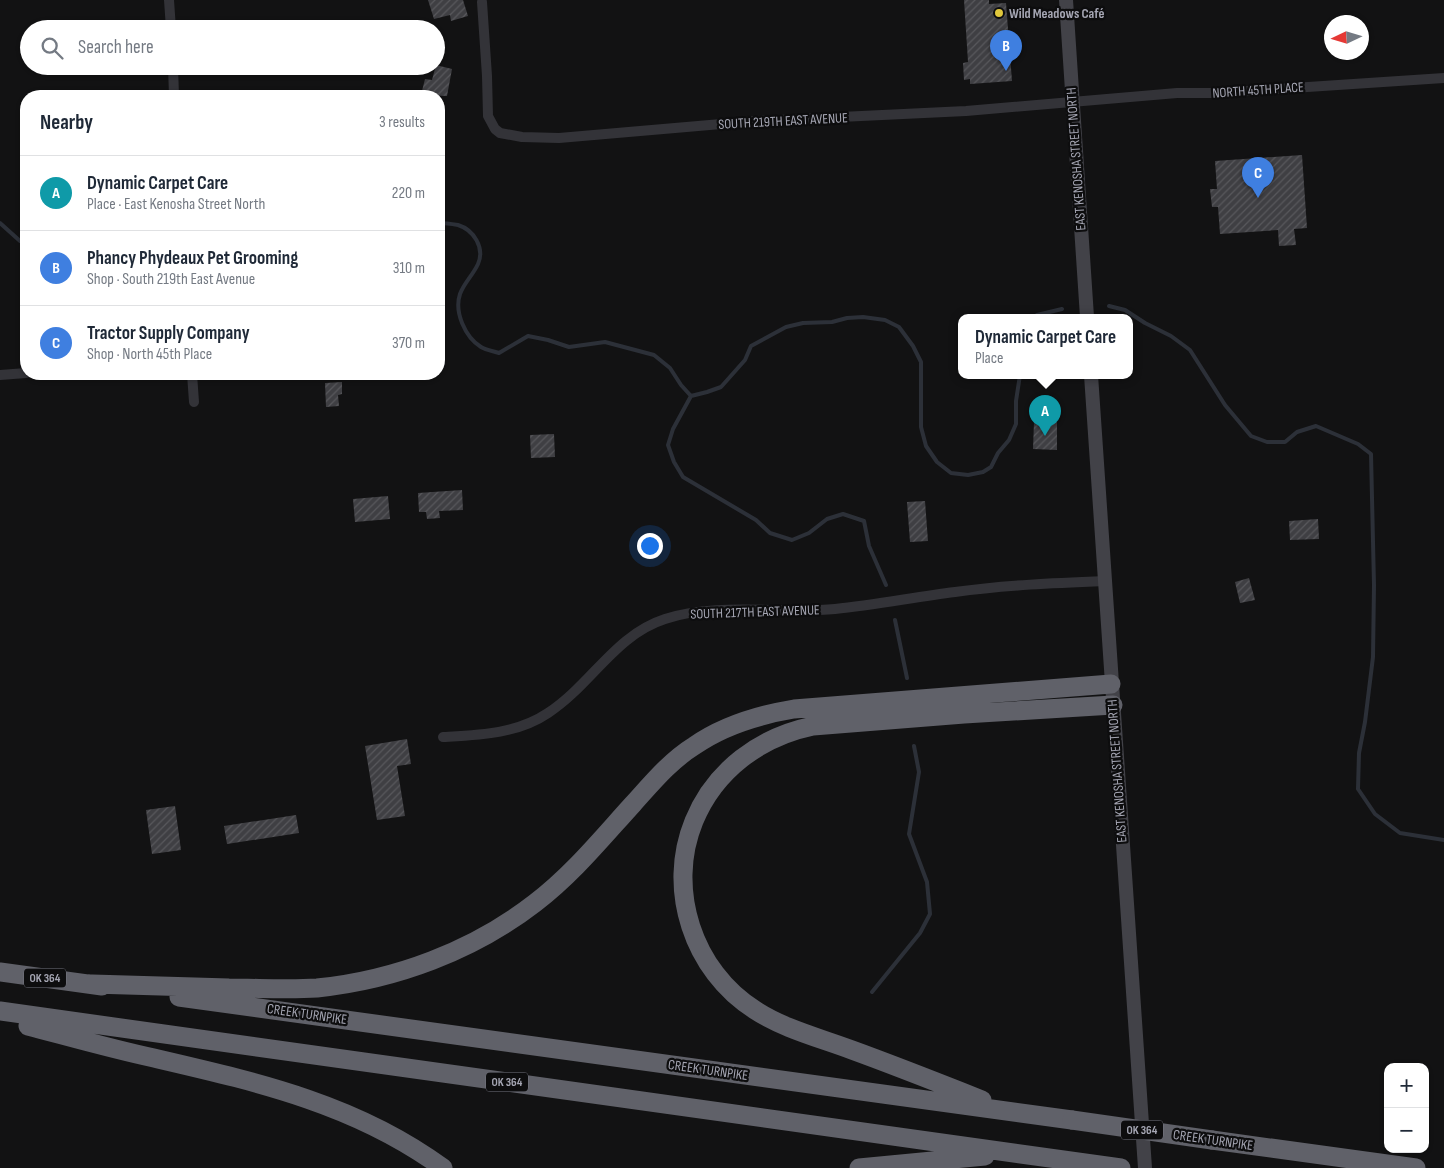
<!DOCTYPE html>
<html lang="en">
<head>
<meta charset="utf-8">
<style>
  body { margin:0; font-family:"Sofia Sans Condensed",sans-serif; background:#f6f6f7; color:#1f2937 }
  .controls { position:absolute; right:15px; bottom:15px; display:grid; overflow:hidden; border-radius:10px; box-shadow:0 1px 4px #0004 }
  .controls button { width:45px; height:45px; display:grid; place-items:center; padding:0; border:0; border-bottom:1px solid #e0e1e3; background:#fff; color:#1f2937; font:25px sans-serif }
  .compass { position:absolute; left:1324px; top:15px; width:45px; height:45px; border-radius:50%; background:#fff; box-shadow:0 1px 4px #0004; rotate:266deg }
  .you { position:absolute; left:649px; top:545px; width:18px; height:18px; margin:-12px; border:4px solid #fff; border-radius:50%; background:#1a73e8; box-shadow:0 0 0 8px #1a73e833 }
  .badge { display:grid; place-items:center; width:32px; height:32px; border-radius:50%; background:#111827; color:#fff; font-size:16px; font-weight:700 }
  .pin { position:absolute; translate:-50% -41px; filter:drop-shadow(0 1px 2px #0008) }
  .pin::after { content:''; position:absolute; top:26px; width:18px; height:15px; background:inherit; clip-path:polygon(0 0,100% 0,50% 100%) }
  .popup { position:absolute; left:958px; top:314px; width:175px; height:65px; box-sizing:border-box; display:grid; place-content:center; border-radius:10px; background:#fff; filter:drop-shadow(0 1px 4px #0005); font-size:16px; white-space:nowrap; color:#747a83 }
  .popup b { font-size:19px; color:#1f2937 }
  .popup::after { content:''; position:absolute; left:50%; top:100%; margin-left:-10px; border:10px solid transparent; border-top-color:#fff }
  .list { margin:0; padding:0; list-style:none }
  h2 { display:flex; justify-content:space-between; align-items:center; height:65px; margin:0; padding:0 20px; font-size:21px }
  h2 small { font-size:16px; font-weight:400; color:#747a83 }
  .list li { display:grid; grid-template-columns:32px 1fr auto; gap:15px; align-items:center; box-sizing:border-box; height:75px; padding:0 20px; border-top:1px solid #e0e1e3 }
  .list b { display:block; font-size:19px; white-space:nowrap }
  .list p { margin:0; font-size:16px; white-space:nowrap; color:#747a83 }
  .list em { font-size:16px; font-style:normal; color:#747a83 }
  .icon { flex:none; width:28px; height:28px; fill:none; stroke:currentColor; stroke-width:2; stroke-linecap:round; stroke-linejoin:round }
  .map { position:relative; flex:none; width:1444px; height:1168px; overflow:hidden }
  .search { position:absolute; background:#fff; box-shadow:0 1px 4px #0004; left:20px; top:20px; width:425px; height:55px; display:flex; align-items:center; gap:12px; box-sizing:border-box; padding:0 18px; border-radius:28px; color:#747a83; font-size:19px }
  .panel { position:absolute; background:#fff; box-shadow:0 1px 4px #0004; left:20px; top:90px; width:425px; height:290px; border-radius:20px }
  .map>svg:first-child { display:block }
</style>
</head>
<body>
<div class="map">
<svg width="1444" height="1168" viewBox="0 0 1444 1168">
  <defs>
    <pattern id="building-hatch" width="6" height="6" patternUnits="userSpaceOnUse" patternTransform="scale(1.25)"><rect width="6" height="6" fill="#3f3f43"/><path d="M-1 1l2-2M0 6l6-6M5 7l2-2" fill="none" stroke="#58585c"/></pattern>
  </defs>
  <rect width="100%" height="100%" fill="#121213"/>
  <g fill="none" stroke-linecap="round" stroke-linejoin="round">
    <path stroke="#2c3038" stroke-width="4" d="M 0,223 L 20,241 L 26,243
      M 439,223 C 445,223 452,224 458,225 C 474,230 485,248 478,264 C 473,275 464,283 460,294 C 454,312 465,337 481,347 C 486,350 493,351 499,353 L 528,336 L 548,340 L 569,347 L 605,342 L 654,355 L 670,368 L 681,385 L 691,396
      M 1109,306 L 1125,310 L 1145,323 L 1171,336 L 1190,350 L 1225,405 L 1251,436 L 1267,442 L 1285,442 L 1297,432 L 1316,426 L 1358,444 L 1371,454 L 1374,585 L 1373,657 L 1365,722 L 1359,753 L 1358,789 L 1375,814 L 1400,833 L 1444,840
      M 1035,317 L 1037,315 L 1062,309
      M 886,585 L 869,546 L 864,521 L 843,514 L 827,519 L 809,533 L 792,540 L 770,533 L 756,520 L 683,477 L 674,462 L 668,445 L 673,429 L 691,396 L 707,392 L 721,387 L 745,360 L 751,346 L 786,327 L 803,323 L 832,322 L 847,318 L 863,317 L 885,320 L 899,327 L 913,346 L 921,362 L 921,427 L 926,446 L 937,462 L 951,473 L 968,475 L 983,472 L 991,467 L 998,453 L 1009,440 L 1016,424 L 1016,401 L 1020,375
      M 895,620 L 907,678
      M 872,992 L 920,933 L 930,914 L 927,882 L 909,834 L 919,772 L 914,746"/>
  </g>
  <path fill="url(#building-hatch)" d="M 428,0 L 463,0 L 468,16 L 451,21 L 450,15 L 434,19 Z
    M 964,0 L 989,0 L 989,4 L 1006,3 L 1012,81 L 970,84 L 970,79 L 964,80 L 963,63 L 968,62 Z
    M 436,65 L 452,69 L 447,96 L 421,95 L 425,79 L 432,80 Z
    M 1302,155 L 1307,228 L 1294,229 L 1296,245 L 1279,246 L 1278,230 L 1220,234 L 1218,207 L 1212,207 L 1210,189 L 1217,189 L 1215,161 Z
    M 342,382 L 342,394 L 338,395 L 339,406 L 326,407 L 325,383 Z
    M 1034,422 L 1057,422 L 1057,450 L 1033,449 Z
    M 554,434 L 555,457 L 531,458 L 530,435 Z
    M 462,490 L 463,510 L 439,511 L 440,518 L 427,519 L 426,512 L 419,512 L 418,493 Z
    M 388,496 L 390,519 L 355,522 L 353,499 Z
    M 925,501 L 928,541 L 910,542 L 907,502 Z
    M 1318,519 L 1319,539 L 1290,540 L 1289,521 Z
    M 1249,578 L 1255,600 L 1240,603 L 1235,582 Z
    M 407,739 L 411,764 L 397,766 L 405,816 L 377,820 L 365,746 Z
    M 175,806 L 181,850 L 152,854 L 146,810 Z
    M 296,815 L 299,833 L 227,844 L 224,826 Z"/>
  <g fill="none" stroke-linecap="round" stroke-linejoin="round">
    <path stroke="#333338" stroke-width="10" d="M 169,0 L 171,29
      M 482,2 L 487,76 L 488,116 L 495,129 L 500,133 L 522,137 L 559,138 L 756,121 L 966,111 L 1177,93 L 1217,93 L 1444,78
      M 173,66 L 174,96
      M 192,374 L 194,402
      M 0,375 L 26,373
      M 443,737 C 479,735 517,734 548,713 C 591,685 615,635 665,619 C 715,602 782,614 835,609 C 875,605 915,597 955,592 C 1005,585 1055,583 1106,581"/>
    <path stroke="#424248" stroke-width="14" d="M 1066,0 L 1087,317
      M 1091,375 L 1145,1168"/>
    <path stroke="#606169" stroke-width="19" d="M 0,972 L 102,986
      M 89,984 C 136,985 183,987 229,988 C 259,988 288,990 317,988 C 395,980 473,951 535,903 C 572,875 602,838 633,804 C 652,783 670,761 694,746 C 724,725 758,715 794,709 L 1111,684
      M 179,997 L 1072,1120
      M 0,1011 L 1121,1168
      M 28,1026 C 70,1037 112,1049 154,1058 C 257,1082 356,1104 443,1168
      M 982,1100 C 939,1083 896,1066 852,1050 C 820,1038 784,1029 755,1010 C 693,971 666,889 694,821 C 715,770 760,737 813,726 L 964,714 L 1113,705
      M 1212,1140 L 1416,1168
      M 859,1168 L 985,1156"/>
    <path stroke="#606169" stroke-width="19" d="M 1072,1120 L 1212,1140"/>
  </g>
  <circle fill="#e1c83c" stroke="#0d0d0e" stroke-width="2" cx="999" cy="13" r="5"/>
  <g text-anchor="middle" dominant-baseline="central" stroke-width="4.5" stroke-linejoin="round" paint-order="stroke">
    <g fill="#0d0d0e" stroke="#777882" stroke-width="1">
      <rect x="24" y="968.5" width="42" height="19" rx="4"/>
      <rect x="486" y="1072.5" width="42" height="19" rx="4"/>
      <rect x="1121" y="1120.5" width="42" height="19" rx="4"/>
    </g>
    <g font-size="12" font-weight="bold" fill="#a5a6b3">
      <text x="45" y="978">OK 364</text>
      <text x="507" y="1082">OK 364</text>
      <text x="1142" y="1130">OK 364</text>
    </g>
    <g font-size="14" font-weight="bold" fill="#a5a6b3" stroke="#0d0d0e" text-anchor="start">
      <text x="1009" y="13">Wild Meadows Café</text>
    </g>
    <g font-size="14" fill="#a5a6b3" stroke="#0d0d0e">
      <text transform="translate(1258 90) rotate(-4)">NORTH 45TH PLACE</text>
      <text transform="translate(783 121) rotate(-3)">SOUTH 219TH EAST AVENUE</text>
      <text transform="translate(1076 159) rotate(-94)">EAST KENOSHA STREET NORTH</text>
      <text transform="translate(755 612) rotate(-2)">SOUTH 217TH EAST AVENUE</text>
      <text transform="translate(1117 771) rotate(-94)">EAST KENOSHA STREET NORTH</text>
      <text transform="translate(307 1014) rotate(8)">CREEK TURNPIKE</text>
      <text transform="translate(708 1070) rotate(8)">CREEK TURNPIKE</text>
      <text transform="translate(1213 1140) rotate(8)">CREEK TURNPIKE</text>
    </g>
  </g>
</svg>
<div class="controls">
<button>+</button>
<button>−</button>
</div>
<svg class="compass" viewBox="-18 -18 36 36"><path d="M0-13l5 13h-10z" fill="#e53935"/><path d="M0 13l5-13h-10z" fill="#747a83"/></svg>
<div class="you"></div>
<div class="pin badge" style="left:1045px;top:436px;background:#0f9aa8">A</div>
<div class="popup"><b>Dynamic Carpet Care</b>Place</div>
<div class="pin badge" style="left:1006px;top:71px;background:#3f7fe0">B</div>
<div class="pin badge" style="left:1258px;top:198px;background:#3f7fe0">C</div>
<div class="search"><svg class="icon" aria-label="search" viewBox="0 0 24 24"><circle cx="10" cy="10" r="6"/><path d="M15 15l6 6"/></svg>Search here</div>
<section class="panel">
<h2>Nearby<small>3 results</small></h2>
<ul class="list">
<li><span class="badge" style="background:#0f9aa8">A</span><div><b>Dynamic Carpet Care</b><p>Place · East Kenosha Street North</p></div><em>220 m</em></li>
<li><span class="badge" style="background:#3f7fe0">B</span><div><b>Phancy Phydeaux Pet Grooming</b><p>Shop · South 219th East Avenue</p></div><em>310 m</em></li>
<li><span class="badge" style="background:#3f7fe0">C</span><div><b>Tractor Supply Company</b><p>Shop · North 45th Place</p></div><em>370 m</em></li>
</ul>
</section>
</div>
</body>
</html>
